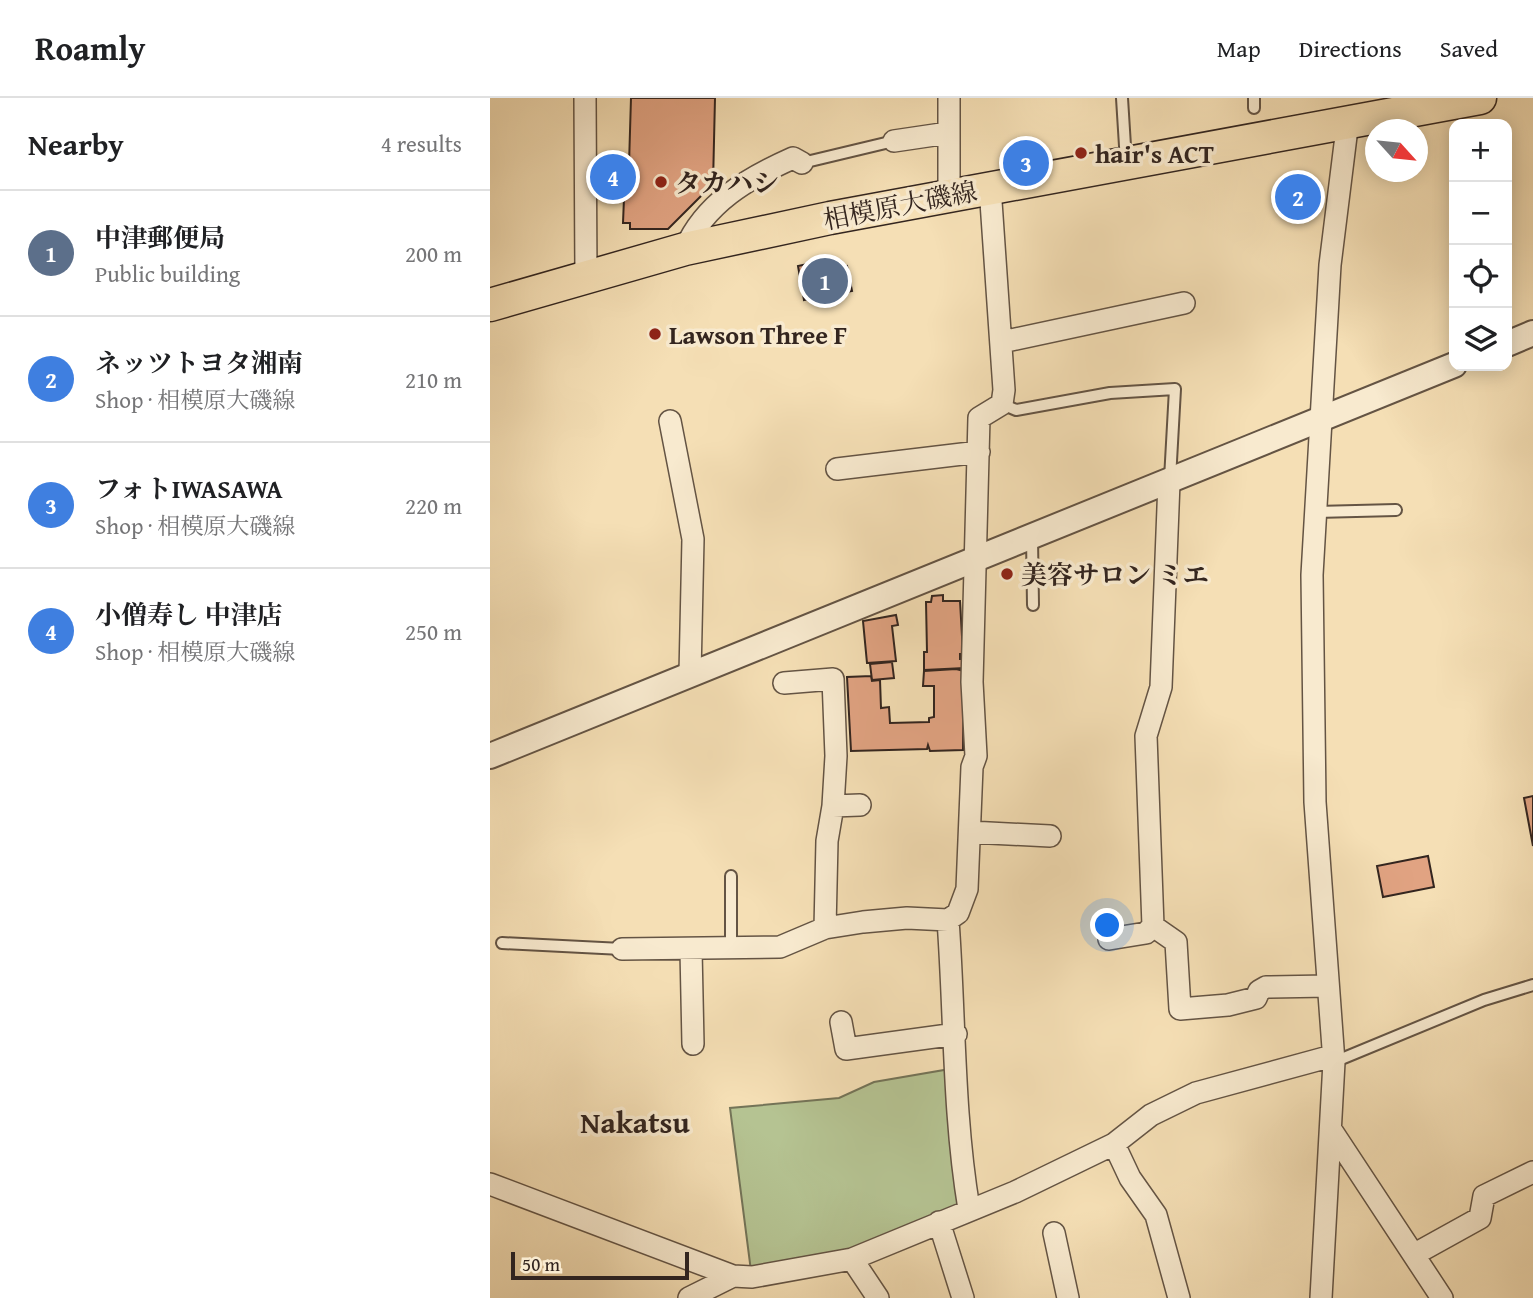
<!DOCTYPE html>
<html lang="en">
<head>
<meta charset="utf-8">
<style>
  body { margin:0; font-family:"Gentium Book Plus","Noto Serif JP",serif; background:#f6f6f6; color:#202124 }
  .controls { position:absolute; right:21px; top:21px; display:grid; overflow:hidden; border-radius:14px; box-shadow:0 4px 18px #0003 }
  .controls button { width:63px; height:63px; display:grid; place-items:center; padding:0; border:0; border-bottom:2px solid #e0e0e0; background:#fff; color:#202124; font:35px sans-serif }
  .compass { position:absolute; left:875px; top:21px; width:63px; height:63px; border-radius:50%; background:#fff; box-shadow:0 4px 18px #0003; rotate:117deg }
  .scale { position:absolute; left:21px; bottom:18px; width:178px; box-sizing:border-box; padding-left:7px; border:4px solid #33251f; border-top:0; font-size:19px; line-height:24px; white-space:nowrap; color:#33251f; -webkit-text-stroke:5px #f8eacf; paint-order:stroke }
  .you { position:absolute; left:618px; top:828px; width:24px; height:24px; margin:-18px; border:5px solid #fff; border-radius:50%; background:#1a73e8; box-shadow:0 0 0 10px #1a73e833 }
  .badge { display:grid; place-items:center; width:46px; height:46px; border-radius:50%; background:#0f766e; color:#fff; font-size:23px; font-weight:700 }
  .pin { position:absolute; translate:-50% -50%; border:4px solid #fff; box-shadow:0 2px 7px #0006 }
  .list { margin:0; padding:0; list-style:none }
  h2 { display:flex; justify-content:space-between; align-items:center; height:91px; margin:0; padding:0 28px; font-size:30px }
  h2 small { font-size:23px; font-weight:400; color:#757577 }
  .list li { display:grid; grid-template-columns:46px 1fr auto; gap:21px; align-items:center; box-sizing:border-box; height:126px; padding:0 28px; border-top:2px solid #e0e0e0 }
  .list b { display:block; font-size:26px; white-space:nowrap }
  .list p { margin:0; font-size:23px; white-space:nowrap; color:#757577 }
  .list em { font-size:23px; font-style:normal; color:#757577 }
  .icon { flex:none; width:38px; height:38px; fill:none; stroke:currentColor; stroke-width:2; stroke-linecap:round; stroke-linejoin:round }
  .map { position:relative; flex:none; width:1043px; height:1200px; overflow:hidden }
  header { display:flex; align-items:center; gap:42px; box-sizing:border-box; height:98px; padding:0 35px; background:#fff; border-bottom:2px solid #e0e0e0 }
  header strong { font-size:33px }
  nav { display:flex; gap:38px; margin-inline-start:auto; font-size:24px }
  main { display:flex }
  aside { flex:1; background:#fff }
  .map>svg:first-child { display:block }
</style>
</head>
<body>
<header>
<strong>Roamly</strong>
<nav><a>Map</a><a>Directions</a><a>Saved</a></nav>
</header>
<main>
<aside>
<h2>Nearby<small>4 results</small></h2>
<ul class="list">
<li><span class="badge" style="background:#5c6f8a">1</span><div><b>中津郵便局</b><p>Public building</p></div><em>200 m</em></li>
<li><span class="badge" style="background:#3f7fe0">2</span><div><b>ネッツトヨタ湘南</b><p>Shop · 相模原大磯線</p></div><em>210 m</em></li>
<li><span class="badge" style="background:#3f7fe0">3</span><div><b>フォトIWASAWA</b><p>Shop · 相模原大磯線</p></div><em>220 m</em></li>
<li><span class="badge" style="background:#3f7fe0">4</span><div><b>小僧寿し 中津店</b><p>Shop · 相模原大磯線</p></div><em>250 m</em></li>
</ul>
</aside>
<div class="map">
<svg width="1043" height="1200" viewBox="0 0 1043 1200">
  <rect width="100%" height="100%" fill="#f5dfb5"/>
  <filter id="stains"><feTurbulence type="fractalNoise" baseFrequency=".00286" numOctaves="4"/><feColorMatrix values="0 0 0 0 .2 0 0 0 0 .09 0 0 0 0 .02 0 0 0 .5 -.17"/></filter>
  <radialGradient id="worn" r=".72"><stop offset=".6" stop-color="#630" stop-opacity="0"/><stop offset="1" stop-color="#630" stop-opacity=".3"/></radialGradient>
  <path fill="#b5c392" stroke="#747458" stroke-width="2" d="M 460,971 L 475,1109 L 371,1154 L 261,1173 L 240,1010 L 349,1000 L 384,984 Z"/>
  <path fill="#e1a382" stroke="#33251f" stroke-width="2" d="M 141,0 L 225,0 L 223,86 L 178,131 L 140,131 L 140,125 L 133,125 L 134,100 L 138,100 Z
    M 332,163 L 334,173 L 357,168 L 362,193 L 314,202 L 308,168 Z
    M 453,497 L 453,503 L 470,503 L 473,556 L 470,556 L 470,561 L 474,561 L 475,570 L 434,572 L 434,554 L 437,554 L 436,504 L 441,504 L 442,498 Z
    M 406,517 L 408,527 L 402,528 L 406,563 L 377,565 L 373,523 Z
    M 402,564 L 404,580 L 382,582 L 380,566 Z
    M 466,571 L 474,573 L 473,652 L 440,653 L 438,647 L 437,651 L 361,653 L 357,579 L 381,578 L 382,583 L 390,582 L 391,610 L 399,609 L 400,625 L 439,624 L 439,620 L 444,619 L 444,588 L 433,588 L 434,573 Z
    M 1043,698 L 1043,748 L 1034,700 Z
    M 938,758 L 944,789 L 893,799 L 887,768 Z"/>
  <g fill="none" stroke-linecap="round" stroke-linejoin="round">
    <defs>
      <path id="service" d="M 632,0 L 636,64
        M 764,10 L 764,0
        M 312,65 L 404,43
        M 512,306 L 526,312 L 620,295 L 685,291 L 680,381
        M 826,414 L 906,412
        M 542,440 L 543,507
        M 12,845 L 132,851
        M 241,850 L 241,778
        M 844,964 L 994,902 L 1043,887"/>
      <path id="minor" d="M 95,0 L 96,178
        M 459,0 L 459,98
        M 404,43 L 458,35
        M 195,151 C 215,105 258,80 303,60 L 312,65
        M 512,244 L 694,205
        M 180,323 L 203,441 L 200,576
        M 347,371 L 489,354
        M 679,384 L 671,589 L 656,638 L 663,828 L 686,844 L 690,911 L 738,907 L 766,900 L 769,893 L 776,889 L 838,888
        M 294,585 L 343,581 L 346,658 L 343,708 L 337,743 L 335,830
        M 343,708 L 370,707
        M 480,734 L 560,738
        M 458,822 C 465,918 463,1015 479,1111
        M 619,841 L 656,835 L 663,828
        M 132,851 L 290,849 L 335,830 L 373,824 L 417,820 L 458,822 L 468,815 L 477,791 L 482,669 L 486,658 L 482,584 L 489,320 L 512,306 L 514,292 L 500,89
        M 201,852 L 203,946
        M 351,924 L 356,951 L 466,936
        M 842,1033 L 952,1200
        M 624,1046 L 640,1080 L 666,1117 L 689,1200
        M 0,1086 L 243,1178 L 262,1179 L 362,1161 L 525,1094 L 624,1046 L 661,1017 L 706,995 L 842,958
        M 449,1124 L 473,1200
        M 564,1135 L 578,1200
        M 925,1156 L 990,1120 L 994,1098 L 1043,1074
        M 362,1161 L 388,1200
        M 199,1200 L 243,1178
        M 831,1200 L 844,964 L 825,704 L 822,477 L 840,167 L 858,22"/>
      <path id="tertiary" d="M 1017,246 L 1043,235
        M 0,658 L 964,267"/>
      <path id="primary" d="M 0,207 L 195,151 L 340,120 L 990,0"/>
    </defs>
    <use href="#service" stroke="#645444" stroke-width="14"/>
    <use href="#minor" stroke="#645444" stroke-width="24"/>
    <use href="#tertiary" stroke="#645444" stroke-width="28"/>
    <use href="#primary" stroke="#33251f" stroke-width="35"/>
    <use href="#service" stroke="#f8eacf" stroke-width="10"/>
    <use href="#minor" stroke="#f8eacf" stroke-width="21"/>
    <use href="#tertiary" stroke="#f8eacf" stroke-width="24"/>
    <use href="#primary" stroke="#f5dfb5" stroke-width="32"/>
  </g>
  <g fill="#8f2418" stroke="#f8eacf" stroke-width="2.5">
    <circle cx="591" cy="55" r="7"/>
    <circle cx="171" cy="84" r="7"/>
    <circle cx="165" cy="236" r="7"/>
    <circle cx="517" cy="476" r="7"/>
  </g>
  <g text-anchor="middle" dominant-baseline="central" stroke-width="7" stroke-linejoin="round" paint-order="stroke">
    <g font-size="26" font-weight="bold" fill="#33251f" stroke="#f8eacf" text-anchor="start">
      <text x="605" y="55">hair's ACT</text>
      <text x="185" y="84">タカハシ</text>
      <text x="179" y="236">Lawson Three F</text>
      <text x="531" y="476">美容サロン ミエ</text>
    </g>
    <g font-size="26" fill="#33251f" stroke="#f8eacf">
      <text transform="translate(410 107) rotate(-11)">相模原大磯線</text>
    </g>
    <g font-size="30" font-weight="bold" fill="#33251f" stroke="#f8eacf">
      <text x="145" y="1024">Nakatsu</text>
    </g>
  </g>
  <rect width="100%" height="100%" filter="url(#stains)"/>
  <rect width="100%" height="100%" fill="url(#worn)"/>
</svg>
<div class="controls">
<button>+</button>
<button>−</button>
<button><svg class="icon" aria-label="locate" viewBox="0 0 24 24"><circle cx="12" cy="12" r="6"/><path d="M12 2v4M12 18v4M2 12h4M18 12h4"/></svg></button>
<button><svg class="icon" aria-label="layers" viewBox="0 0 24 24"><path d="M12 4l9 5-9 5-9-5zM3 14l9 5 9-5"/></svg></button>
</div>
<svg class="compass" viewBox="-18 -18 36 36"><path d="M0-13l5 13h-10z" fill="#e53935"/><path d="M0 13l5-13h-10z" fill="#757577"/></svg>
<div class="scale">50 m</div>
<div class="you"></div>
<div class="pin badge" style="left:335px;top:183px;background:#5c6f8a">1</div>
<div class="pin badge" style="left:808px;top:99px;background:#3f7fe0">2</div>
<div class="pin badge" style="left:536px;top:65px;background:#3f7fe0">3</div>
<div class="pin badge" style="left:123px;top:79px;background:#3f7fe0">4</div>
</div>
</main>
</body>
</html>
